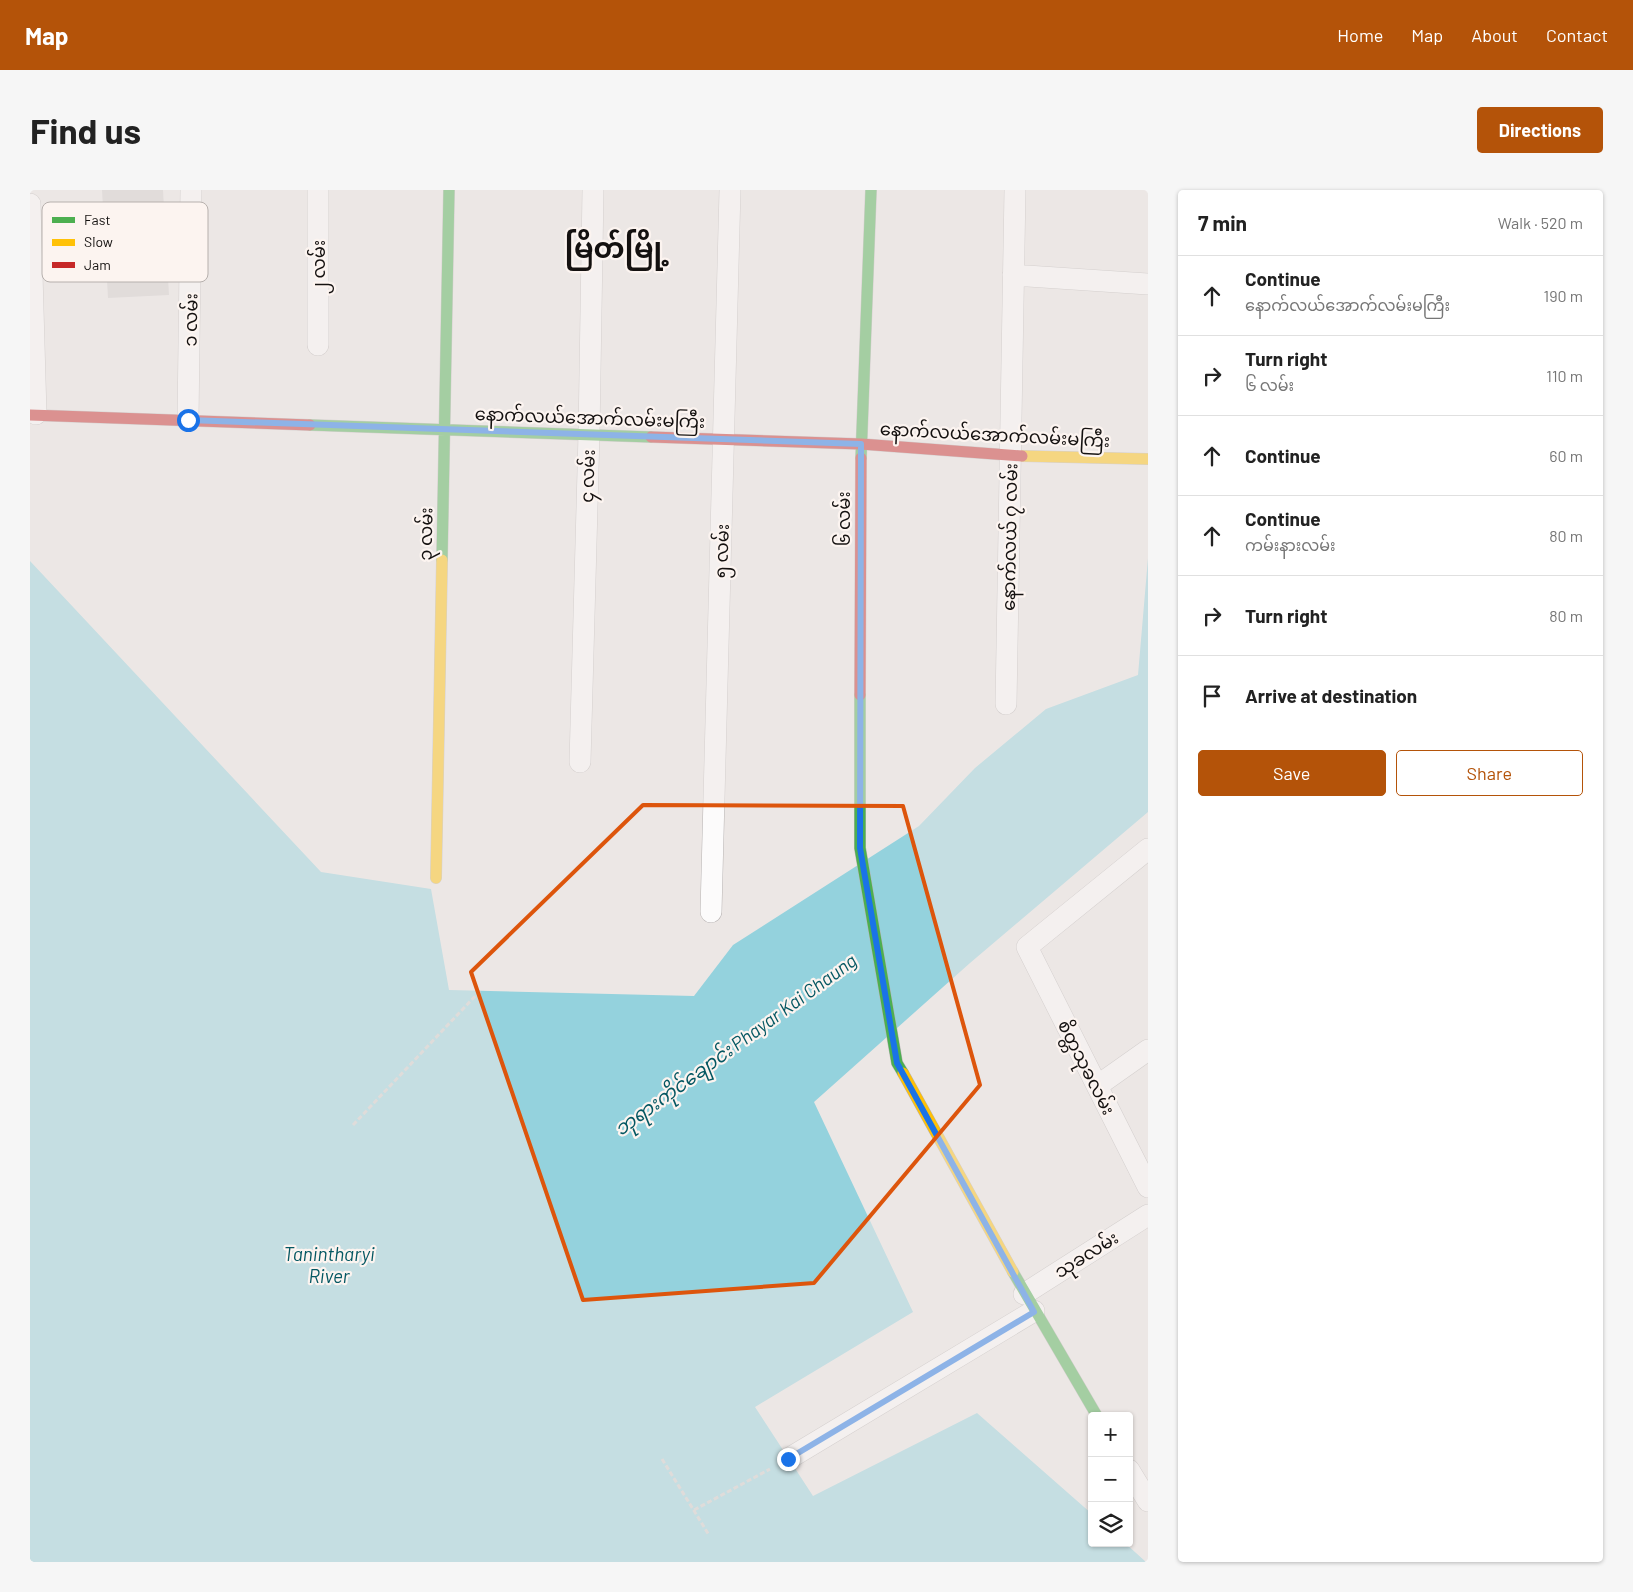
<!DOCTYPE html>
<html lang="en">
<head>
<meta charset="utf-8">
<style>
  body { margin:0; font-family:Barlow,"Noto Sans Myanmar",sans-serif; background:#f6f6f6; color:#222 }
  .controls { position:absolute; right:15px; bottom:15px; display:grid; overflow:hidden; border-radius:5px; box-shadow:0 1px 4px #0004 }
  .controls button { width:45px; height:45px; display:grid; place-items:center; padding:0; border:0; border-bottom:1px solid #e0e0e0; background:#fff; color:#222; font:25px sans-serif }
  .stop { position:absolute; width:15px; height:15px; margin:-11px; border:4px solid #1a73e8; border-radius:50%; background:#fff }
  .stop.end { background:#1a73e8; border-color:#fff; box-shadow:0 1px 5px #0008 }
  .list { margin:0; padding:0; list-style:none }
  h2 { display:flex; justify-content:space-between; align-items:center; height:65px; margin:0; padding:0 20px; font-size:21px }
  h2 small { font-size:16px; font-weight:400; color:#767676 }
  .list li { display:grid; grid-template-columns:32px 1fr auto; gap:15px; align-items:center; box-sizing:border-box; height:80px; padding:0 20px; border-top:1px solid #e0e0e0 }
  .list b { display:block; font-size:19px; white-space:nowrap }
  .list p { margin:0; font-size:16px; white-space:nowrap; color:#767676 }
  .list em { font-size:16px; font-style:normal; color:#767676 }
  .actions { display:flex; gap:10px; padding:15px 20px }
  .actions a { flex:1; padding:11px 0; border:1px solid #b45309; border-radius:5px; text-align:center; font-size:18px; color:#b45309 }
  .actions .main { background:#b45309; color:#fff }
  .icon { flex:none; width:28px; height:28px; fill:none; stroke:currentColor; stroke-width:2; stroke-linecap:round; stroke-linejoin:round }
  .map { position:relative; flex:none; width:1118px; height:1372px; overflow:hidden; border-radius:5px }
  header { display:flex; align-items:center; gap:30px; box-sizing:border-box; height:70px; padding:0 25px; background:#b45309; color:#fff }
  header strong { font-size:24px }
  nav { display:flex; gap:28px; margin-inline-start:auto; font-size:18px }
  .intro { display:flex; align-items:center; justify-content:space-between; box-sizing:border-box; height:120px; padding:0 30px }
  h1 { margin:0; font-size:35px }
  .button { padding:12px 22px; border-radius:5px; background:#b45309; color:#fff; font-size:18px; font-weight:700 }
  main { display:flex; gap:30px; padding:0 30px }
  aside { flex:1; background:#fff; border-radius:5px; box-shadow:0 1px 4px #0004 }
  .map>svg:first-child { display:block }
</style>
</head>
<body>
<header>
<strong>Map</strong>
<nav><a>Home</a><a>Map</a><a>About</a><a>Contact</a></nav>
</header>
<div class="intro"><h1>Find us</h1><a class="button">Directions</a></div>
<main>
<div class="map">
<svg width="1118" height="1372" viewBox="0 0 1118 1372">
  <rect width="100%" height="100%" fill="#ece7e5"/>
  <path fill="#94d2dd" d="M 1118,368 L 1118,622 L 940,773 L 784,912 L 883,1122 L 725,1217 L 783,1306 L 947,1223 L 1062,1324 L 1062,1353 L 1095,1353 L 1116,1372 L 0,1372 L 0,371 L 291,682 L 401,699 L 419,800 L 664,806 L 703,755 L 889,636 L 945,578 L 1016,519 L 1108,485 Z"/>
  <path fill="#d2cecd" d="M 72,0 L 133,0 L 139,105 L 78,108 Z"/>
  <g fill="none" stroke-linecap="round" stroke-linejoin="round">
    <defs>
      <path id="street" d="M 0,14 L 6,224
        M 983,85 L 1118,94
        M 288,155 L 288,0
        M 158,230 L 161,0
        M 976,514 L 985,0
        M 550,572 L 559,244 L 563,0
        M 1118,659 L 997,757 L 1118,997
        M 681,722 L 700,0
        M 1067,896 L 1118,860
        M 994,1104 L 1118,1025
        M 758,1269 L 1004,1121
        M 1099,1280 L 1118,1311"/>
      <path id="fast" d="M 280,235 L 621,247
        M 831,268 L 841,0
        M 412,370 L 419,0
        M 830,505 L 830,658 L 867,873 L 873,883
        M 983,1082 L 1067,1226"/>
      <path id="slow" d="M 992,266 L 1118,269
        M 406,688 L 412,370
        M 873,883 L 983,1082"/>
      <path id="jam" d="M 0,225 L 280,235
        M 621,247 L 831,254 L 992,266
        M 830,505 L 831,268"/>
    </defs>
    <use href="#street" stroke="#b7b3b2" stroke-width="22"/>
    <use href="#fast" stroke="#b7b3b2" stroke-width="12"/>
    <use href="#slow" stroke="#b7b3b2" stroke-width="12"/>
    <use href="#jam" stroke="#b7b3b2" stroke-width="12"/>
    <path stroke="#cfcecd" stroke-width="3" stroke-dasharray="5 2.5" stroke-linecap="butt" d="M 323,935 L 450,801
      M 632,1269 L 679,1345
      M 664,1320 L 740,1279"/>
    <use href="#street" stroke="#fcfbfb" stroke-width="21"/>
    <use href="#fast" stroke="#4caf50" stroke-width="11"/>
    <use href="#slow" stroke="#ffc107" stroke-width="11"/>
    <use href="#jam" stroke="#c62828" stroke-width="11"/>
  </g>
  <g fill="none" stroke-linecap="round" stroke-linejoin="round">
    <path stroke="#1a73e8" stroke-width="6" d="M 158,230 L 831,254 L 830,658 L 867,873 L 1004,1122 L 758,1269"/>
  </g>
  <path d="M0 0H1118V1372H0ZM 613,615 L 873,616 L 950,895 L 784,1093 L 553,1110 L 441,782 Z" fill="#ece7e5" fill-opacity=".55" fill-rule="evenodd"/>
  <path fill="none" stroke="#dd550c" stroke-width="4" stroke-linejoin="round" d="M 613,615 L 873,616 L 950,895 L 784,1093 L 553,1110 L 441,782 Z"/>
  <g text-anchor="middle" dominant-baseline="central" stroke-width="4.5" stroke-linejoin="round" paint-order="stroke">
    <g font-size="18" fill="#141110" stroke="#fcf4f0">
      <text transform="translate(288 77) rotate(-90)">၂ လမ်း</text>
      <text transform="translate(160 130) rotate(-89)">၁ လမ်း</text>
      <text transform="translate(560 227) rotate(2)">နောက်လယ်အောက်လမ်းမကြီး</text>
      <text transform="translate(965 244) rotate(3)">နောက်လယ်အောက်လမ်းမကြီး</text>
      <text transform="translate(557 286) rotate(-88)">၄ လမ်း</text>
      <text transform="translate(813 329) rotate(-90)">၆ လမ်း</text>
      <text transform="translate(395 344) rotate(-89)">၃ လမ်း</text>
      <text transform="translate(979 347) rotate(-89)">နောက်လယ် ၇ လမ်း</text>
      <text transform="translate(691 361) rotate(-88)">၅ လမ်း</text>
      <text transform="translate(1057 877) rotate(63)">စိတ္တသုခလမ်း</text>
      <text transform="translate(1056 1064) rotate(-32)">သုခလမ်း</text>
    </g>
    <g font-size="19" font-style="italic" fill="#045762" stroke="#fcf4f0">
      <text transform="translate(705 854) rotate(-36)">ဘုရားကိုင်ချောင်း Phayar Kai Chaung</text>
      <text x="299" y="1063">Tanintharyi<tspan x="299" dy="22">River</tspan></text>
    </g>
    <g font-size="28" font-weight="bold" fill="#141110" stroke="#fcf4f0">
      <text x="587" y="57">မြိတ်မြို့</text>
    </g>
  </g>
  <rect x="12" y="12" width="166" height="80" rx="8" fill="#fcf4f0" stroke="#b6b0ad" stroke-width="1"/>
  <rect x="22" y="27" width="23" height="6" fill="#4caf50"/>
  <rect x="22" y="49" width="23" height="7" fill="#ffc107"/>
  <rect x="22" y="72" width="23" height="6" fill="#c62828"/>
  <g font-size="14" fill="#141110">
    <text x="54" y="35">Fast</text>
    <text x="54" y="57">Slow</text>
    <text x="54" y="80">Jam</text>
  </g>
</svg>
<div class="controls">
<button>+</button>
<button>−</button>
<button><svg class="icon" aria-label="layers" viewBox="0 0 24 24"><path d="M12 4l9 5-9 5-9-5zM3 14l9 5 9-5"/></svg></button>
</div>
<div class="stop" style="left:158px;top:230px"></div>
<div class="stop end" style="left:758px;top:1269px"></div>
</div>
<aside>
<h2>7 min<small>Walk · 520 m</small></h2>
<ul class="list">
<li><svg class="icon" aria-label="ahead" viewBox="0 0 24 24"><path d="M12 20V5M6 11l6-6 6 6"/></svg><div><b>Continue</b><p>နောက်လယ်အောက်လမ်းမကြီး</p></div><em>190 m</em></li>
<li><svg class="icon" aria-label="right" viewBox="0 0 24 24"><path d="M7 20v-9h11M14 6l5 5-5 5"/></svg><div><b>Turn right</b><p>၆ လမ်း</p></div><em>110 m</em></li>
<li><svg class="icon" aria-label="ahead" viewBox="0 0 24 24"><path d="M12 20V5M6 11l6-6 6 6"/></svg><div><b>Continue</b></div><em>60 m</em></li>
<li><svg class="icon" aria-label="ahead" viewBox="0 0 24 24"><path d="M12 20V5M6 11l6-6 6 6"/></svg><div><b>Continue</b><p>ကမ်းနားလမ်း</p></div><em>80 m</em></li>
<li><svg class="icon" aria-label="right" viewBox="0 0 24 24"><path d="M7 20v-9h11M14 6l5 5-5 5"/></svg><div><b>Turn right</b></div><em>80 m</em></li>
<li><svg class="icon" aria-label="arrive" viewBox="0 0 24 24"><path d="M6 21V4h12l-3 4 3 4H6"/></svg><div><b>Arrive at destination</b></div></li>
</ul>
<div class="actions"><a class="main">Save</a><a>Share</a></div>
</aside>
</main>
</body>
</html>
